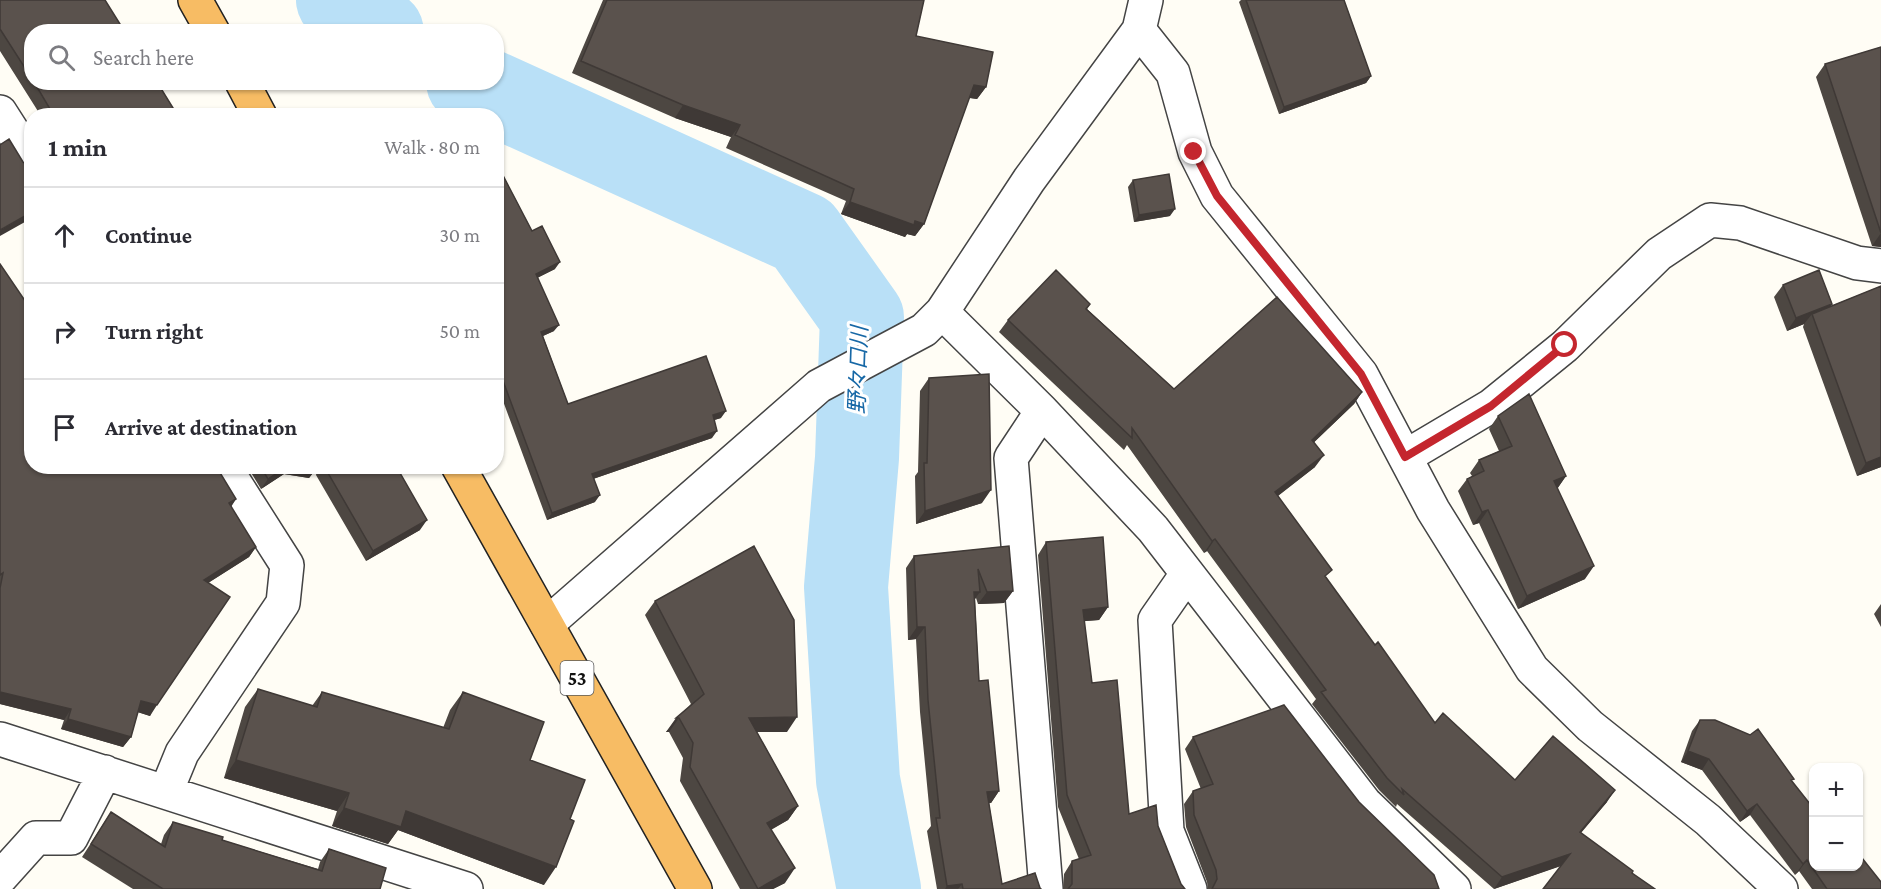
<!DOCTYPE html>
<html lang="en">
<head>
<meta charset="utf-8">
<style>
  body { margin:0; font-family:"Crimson Pro","Noto Sans JP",serif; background:#f2f2f3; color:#2b2b33 }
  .controls { position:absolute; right:18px; bottom:18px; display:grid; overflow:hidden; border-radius:12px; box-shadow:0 2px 4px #0004 }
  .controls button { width:54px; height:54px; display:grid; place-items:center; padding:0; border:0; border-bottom:2px solid #e1e1e2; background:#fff; color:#2b2b33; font:30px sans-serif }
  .stop { position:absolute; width:18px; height:18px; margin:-14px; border:4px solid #c4262e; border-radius:50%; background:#fff }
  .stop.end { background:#c4262e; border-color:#fff; box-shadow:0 2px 6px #0008 }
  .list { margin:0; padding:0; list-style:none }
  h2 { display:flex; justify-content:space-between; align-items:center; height:78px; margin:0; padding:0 24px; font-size:26px }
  h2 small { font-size:20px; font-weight:400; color:#7c7c81 }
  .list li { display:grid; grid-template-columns:39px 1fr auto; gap:18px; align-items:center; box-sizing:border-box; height:96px; padding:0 24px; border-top:2px solid #e1e1e2 }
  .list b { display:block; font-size:22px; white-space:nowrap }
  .list em { font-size:20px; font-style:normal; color:#7c7c81 }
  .icon { flex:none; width:33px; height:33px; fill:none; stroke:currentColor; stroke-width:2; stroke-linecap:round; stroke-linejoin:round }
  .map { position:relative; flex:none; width:1881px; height:889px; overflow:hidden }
  .search { position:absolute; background:#fff; box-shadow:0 2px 4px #0004; left:24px; top:24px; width:480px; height:66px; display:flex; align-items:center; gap:15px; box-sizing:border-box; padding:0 21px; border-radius:24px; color:#7c7c81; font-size:22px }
  .panel { position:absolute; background:#fff; box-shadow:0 2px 4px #0004; left:24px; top:108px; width:480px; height:366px; border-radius:24px }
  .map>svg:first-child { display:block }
</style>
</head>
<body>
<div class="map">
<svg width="1881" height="889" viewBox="0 0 1881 889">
  <rect width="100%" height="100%" fill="#fffdf5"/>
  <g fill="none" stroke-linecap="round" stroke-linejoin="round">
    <path stroke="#b9e0f7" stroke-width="84" d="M 338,0 L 382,32
      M 468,82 L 803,234 L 862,317 L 857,458 L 846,587 L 858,780 L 879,889"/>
    <defs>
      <path id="minor" d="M 1139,30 L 1173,73 L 1195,152 L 1217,196 L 1361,374 L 1433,510 L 1532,669 L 1590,726 L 1708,820 L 1781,889
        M 0,112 L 32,162
        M 942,312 L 1042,411 L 1153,529 L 1365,803 L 1454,889
        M 1042,411 L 1011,458 L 1046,889
        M 1405,457 L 1491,406 L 1565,346 L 1659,254 L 1710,220 L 1740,223 L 1857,263 L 1881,266
        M 1187,574 L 1155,620 L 1167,831 L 1190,889
        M 547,624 L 819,386 L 924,330 L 942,312 L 1029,180 L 1139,30 L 1146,0
        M 0,739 L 466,889
        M 166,792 L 182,753 L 283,603 L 287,565 L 224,466
        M 0,878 L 36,838 L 71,838 L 105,772"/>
      <path id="trunk" d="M 195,0 L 213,32
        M 242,82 L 260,116
        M 458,466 L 695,889"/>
    </defs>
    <use href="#minor" stroke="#444" stroke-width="36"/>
    <use href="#trunk" stroke="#222" stroke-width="36"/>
    <use href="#minor" stroke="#fff" stroke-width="33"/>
    <use href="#trunk" stroke="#f7bc64" stroke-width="33"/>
  </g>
  <path fill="#4d4742" d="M 0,0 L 32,32 L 32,82 L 157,82 L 178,116 L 41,116 L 0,51 Z
    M 603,0 L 924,0 L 916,36 L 986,87 L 977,99 L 969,98 L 924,224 L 915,236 L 907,234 L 905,237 L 841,214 L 846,201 L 726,148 L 731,137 L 675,118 L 572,73 Z
    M 1241,0 L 1344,0 L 1371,76 L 1366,83 L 1279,114 L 1239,2 Z
    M 1881,47 L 1881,247 L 1872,246 L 1816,77 L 1825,64 Z
    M 496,162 L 532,231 L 555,269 L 537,278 L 554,331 L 543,336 L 568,404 L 721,418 L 714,420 L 712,438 L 593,479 L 595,502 L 547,520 L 496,382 Z
    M 1133,180 L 1170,216 L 1134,222 L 1128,187 Z
    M 0,264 L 32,466 L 236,499 L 231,507 L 256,547 L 249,557 L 208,583 L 150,716 L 138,712 L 131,737 L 123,747 L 61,729 L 64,720 L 0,704 Z
    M 1783,285 L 1832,304 L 1831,306 L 1881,286 L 1881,467 L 1857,476 L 1803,327 L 1804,324 L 1787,331 L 1774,297 Z
    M 1090,304 L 1087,309 L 1174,389 L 1362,392 L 1354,404 L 1314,442 L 1315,467 L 1278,496 L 1326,579 L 1375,645 L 1435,723 L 1515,780 L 1607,802 L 1581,833 L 1560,866 L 1494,889 L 1397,804 L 1396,807 L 1379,790 L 1312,704 L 1316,699 L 1207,551 L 1204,553 L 1127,445 L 1124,450 L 999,332 L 1008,320 Z
    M 929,378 L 982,503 L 916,524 L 915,476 L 918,472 L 920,391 Z
    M 1498,416 L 1566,476 L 1557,489 L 1585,579 L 1518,609 L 1479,523 L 1473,525 L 1458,491 L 1467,479 L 1472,476 L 1470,473 L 1479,460 L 1499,451 L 1489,429 Z
    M 247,466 L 318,466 L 309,478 L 284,474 L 261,489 Z
    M 318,466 L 396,466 L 420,530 L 366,561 L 316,475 Z
    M 1046,542 L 1108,607 L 1099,620 L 1084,621 L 1092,683 L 1129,814 L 1158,826 L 1181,884 L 1185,889 L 1063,889 L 1064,874 L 1072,861 L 1079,859 L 1058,807 L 1038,555 Z
    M 1009,546 L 1013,591 L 1004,603 L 978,604 L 976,598 L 975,599 L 979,681 L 999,791 L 991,803 L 989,803 L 1002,884 L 1040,888 L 1041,889 L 937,889 L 927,831 L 931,826 L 920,712 L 916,639 L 908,640 L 906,568 L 914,556 Z
    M 655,601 L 787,732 L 757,732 L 798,806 L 788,820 L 771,830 L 785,883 L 773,889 L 740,889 L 680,781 L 683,758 L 669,732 L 666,732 L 691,704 L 645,615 Z
    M 1881,604 L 1881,627 L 1874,614 Z
    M 258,689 L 312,706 L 322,692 L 443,728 L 450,710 L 463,692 L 530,760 L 544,885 L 398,830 L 388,844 L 332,826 L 337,811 L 224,778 L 245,707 Z
    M 1700,720 L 1792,781 L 1814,867 L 1881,889 L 1812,889 L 1799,871 L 1795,875 L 1750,815 L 1740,822 L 1702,770 L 1681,762 L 1692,731 Z
    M 1193,737 L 1359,802 L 1439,889 L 1208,889 L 1207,882 L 1186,827 L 1184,804 L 1193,791 L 1201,789 L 1185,749 Z
    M 111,812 L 161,844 L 164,835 L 173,822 L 222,840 L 318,869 L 320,862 L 329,849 L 380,889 L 133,889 L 82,857 Z"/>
  <path fill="#3f3936" d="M 1371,76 L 1366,83 L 1279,114 L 1284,107 Z
    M 974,85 L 986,87 L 977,99 L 965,97 Z
    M 683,105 L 740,125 L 731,137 L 675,118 Z
    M 850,202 L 924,224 L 915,236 L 907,234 L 905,237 L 841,214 Z
    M 1175,209 L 1170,216 L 1134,222 L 1139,215 Z
    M 32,212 L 32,218 L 0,236 L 0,230 Z
    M 1881,233 L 1881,247 L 1872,246 Z
    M 560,262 L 555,269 L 531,281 L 536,274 Z
    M 1832,304 L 1823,317 L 1812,314 L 1804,324 L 1787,331 L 1796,318 Z
    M 559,325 L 554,331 L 536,339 L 541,332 Z
    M 1362,392 L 1354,404 L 1304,452 L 1312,440 Z
    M 726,411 L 721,418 L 708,422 L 713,415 Z
    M 717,431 L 712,438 L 587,481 L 592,474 Z
    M 1324,455 L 1315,467 L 1267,504 L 1275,492 Z
    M 1881,457 L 1881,467 L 1857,476 L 1866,463 Z
    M 287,466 L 308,466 L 317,468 L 309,478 L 284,474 L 261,489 L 268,479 Z
    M 1566,476 L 1557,489 L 1554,481 Z
    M 991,490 L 982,503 L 916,524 L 925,511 Z
    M 600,495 L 595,502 L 547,520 L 552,513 Z
    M 236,499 L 229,509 L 229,503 Z
    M 1488,510 L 1479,523 L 1473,525 L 1482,512 Z
    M 427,520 L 420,530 L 366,561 L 373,551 Z
    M 1215,539 L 1207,551 L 1204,553 L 1212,541 Z
    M 256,547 L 249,557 L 197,590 L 204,580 Z
    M 1594,566 L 1585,579 L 1518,609 L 1527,596 Z
    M 1013,591 L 1004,603 L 978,604 L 987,592 Z
    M 974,592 L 980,592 L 971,604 Z
    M 1108,607 L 1099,620 L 1074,622 L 1083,610 Z
    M 917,627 L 925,627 L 916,639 L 908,640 Z
    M 0,692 L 71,709 L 64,720 L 0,704 Z
    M 141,701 L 157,705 L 150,716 L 134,711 Z
    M 797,717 L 787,732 L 739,732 L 749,718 Z
    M 676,718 L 679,718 L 669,732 L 666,732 Z
    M 68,719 L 131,737 L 123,747 L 61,729 Z
    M 1688,751 L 1709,759 L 1702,770 L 1681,762 Z
    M 236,760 L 349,793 L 337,811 L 224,778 Z
    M 1615,790 L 1607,802 L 1571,844 L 1580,832 Z
    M 999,791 L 991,803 L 979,804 L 987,792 Z
    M 1757,804 L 1750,815 L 1740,822 L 1747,811 Z
    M 798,806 L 788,820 L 757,837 L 767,823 Z
    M 344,808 L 406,811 L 556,867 L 544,885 L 398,830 L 388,844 L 332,826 Z
    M 1570,854 L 1561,866 L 1494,889 L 1502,877 Z
    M 1807,860 L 1799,871 L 1795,875 L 1803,864 Z
    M 795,868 L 785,883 L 773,889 L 758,889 Z
    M 962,884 L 958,889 L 945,889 L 947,886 Z"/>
  <path fill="#5a524d" stroke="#3f3936" stroke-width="1.5" d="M 0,0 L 105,0 L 125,32 L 32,32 L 32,79 L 0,29 Z
    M 607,0 L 924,0 L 916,36 L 993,52 L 986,87 L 974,85 L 924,224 L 915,221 L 914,225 L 850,202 L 854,189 L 735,135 L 740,125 L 683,105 L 581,61 Z
    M 1246,0 L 1344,0 L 1371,76 L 1284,107 Z
    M 1881,47 L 1881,233 L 1825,64 Z
    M 34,82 L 157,82 L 178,116 L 50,116 L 53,114 Z
    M 9,139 L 23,162 L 32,169 L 32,212 L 0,230 L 0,145 Z
    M 496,162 L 532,231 L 542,226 L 560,262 L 536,274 L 559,325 L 541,332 L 568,404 L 706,356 L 726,411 L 713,415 L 717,431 L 592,474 L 600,495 L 552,513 L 496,362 Z
    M 1169,174 L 1175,209 L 1139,215 L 1133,180 Z
    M 0,264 L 32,311 L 32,466 L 216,466 L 236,499 L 229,503 L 256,547 L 204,580 L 230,597 L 157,705 L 141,701 L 131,737 L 68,719 L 71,709 L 0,692 L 0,588 L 3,573 L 0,575 Z
    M 1056,270 L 1090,304 L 1086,309 L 1174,389 L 1277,297 L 1362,392 L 1312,440 L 1324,455 L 1275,492 L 1332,570 L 1325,576 L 1375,645 L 1378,642 L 1435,723 L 1443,713 L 1515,780 L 1553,736 L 1615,790 L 1580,832 L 1633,871 L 1632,873 L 1655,889 L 1543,889 L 1570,854 L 1502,877 L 1402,789 L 1404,795 L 1387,778 L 1321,692 L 1326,690 L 1215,539 L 1212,541 L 1132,428 L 1132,438 L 1008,320 Z
    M 1819,270 L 1832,304 L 1796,318 L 1783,285 Z
    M 1881,286 L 1881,457 L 1866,463 L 1812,314 Z
    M 989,374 L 991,490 L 925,511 L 924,463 L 927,463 L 929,378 Z
    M 1529,394 L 1566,476 L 1554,481 L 1594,566 L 1527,596 L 1488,510 L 1482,512 L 1467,479 L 1484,471 L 1479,460 L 1512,446 L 1498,416 Z
    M 260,466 L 287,466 L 268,479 Z
    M 324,466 L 396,466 L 427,520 L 373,551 Z
    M 1103,537 L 1108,607 L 1083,610 L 1092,683 L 1117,680 L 1129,814 L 1156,805 L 1158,826 L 1181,884 L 1185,889 L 1068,889 L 1072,884 L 1072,861 L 1091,855 L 1067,795 L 1046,542 Z
    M 754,546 L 794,620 L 797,717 L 749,718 L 798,806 L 767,823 L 795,868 L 758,889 L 690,767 L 693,743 L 679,718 L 676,718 L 704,694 L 655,601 Z
    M 1009,546 L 1013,591 L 987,592 L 978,569 L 980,592 L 974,592 L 979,681 L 988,680 L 999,791 L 987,792 L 1002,884 L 1035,873 L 1040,888 L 1041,889 L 963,889 L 962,884 L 947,886 L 936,818 L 940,818 L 928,700 L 925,627 L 917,627 L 914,556 Z
    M 258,689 L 317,707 L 322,692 L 449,729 L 463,692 L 544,722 L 530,760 L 585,780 L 570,819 L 574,821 L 556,867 L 406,811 L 401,827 L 344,808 L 349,793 L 236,760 Z
    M 1284,705 L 1359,802 L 1434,875 L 1439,889 L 1212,889 L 1217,879 L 1216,870 L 1194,815 L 1193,791 L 1213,784 L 1193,737 Z
    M 1700,720 L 1715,720 L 1750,735 L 1758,729 L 1794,779 L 1791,780 L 1814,809 L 1814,867 L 1858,867 L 1858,853 L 1881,882 L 1881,889 L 1827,889 L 1807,860 L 1803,864 L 1757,804 L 1747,811 L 1709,759 L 1688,751 Z
    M 111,812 L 165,847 L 173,822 L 223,837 L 222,840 L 322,871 L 329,849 L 386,868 L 380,889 L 163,889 L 91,844 Z"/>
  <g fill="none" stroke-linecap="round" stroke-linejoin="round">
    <path stroke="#c4262e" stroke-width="8" d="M 1194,152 L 1217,196 L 1361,374 L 1405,457 L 1491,406 L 1565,345"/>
  </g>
  <g text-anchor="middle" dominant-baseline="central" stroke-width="6" stroke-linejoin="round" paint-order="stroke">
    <rect fill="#fff" stroke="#585858" stroke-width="1.5" x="560.5" y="661" width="33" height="34" rx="4.5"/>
    <g font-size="20" font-weight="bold" fill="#111">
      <text x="577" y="678">53</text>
    </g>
    <g font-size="22" font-style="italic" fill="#1768a6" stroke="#fff">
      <text transform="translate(858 370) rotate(-88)">野々口川</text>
    </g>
  </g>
</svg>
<div class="controls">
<button>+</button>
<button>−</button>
</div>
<div class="stop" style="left:1565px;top:345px"></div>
<div class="stop end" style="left:1194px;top:152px"></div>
<div class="search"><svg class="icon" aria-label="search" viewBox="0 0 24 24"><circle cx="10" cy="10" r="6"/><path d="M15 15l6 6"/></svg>Search here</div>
<section class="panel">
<h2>1 min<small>Walk · 80 m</small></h2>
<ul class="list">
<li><svg class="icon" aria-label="ahead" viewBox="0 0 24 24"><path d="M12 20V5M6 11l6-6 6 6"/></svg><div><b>Continue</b></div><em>30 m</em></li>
<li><svg class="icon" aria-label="right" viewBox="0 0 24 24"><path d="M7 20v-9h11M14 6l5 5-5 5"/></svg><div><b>Turn right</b></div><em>50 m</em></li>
<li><svg class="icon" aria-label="arrive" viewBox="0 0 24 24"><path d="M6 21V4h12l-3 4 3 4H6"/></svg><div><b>Arrive at destination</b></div></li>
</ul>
</section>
</div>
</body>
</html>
